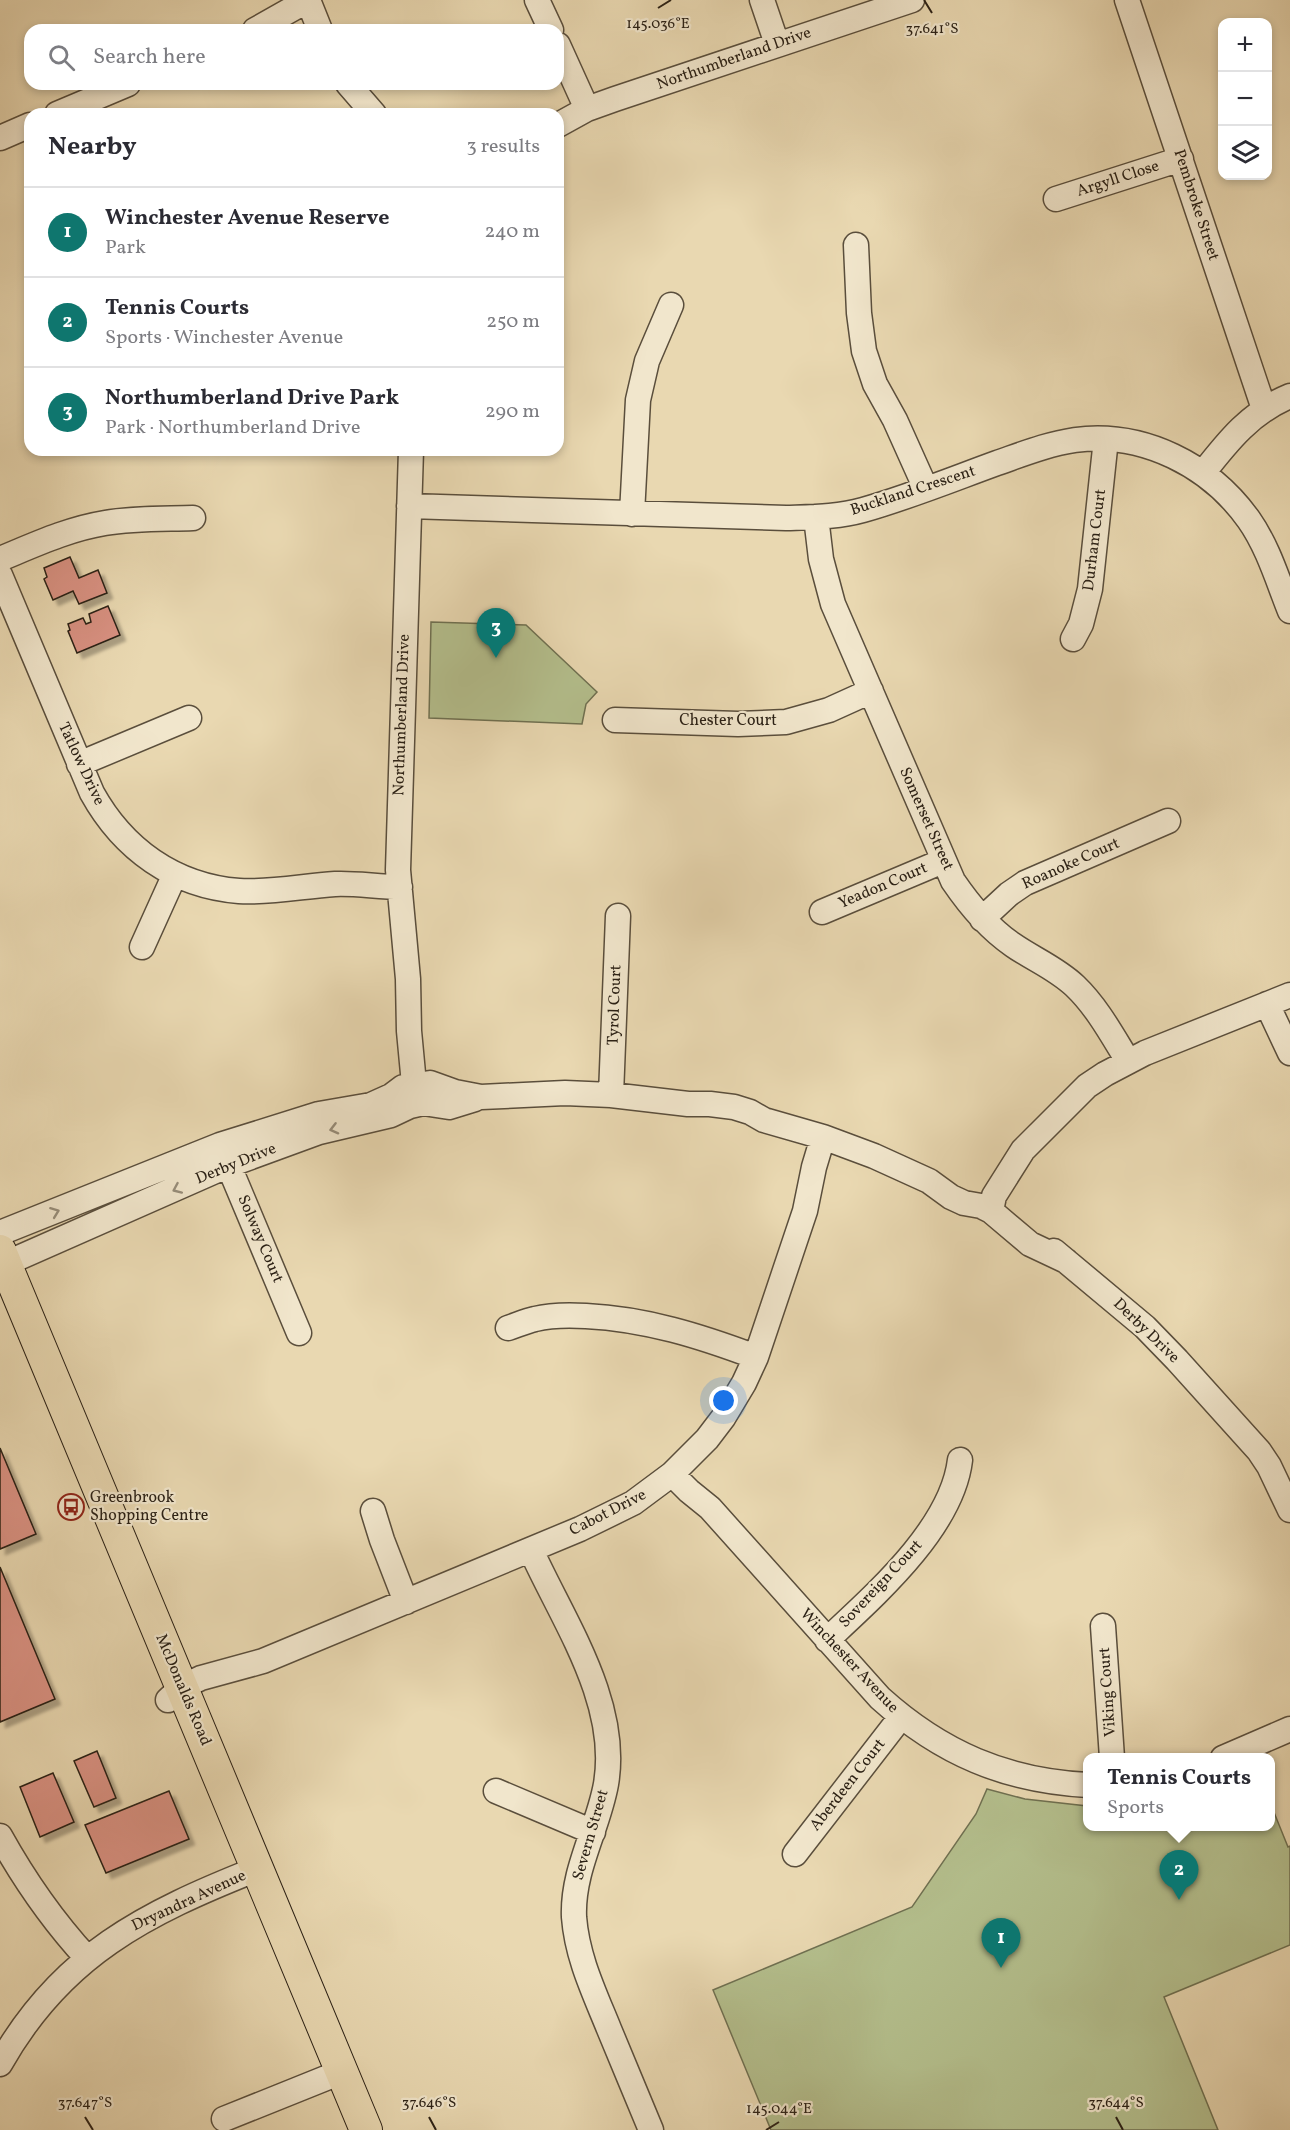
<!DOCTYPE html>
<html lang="en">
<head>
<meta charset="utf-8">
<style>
  body { margin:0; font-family:Vollkorn,serif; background:#f2f2f3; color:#2b2b33 }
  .controls { position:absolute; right:18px; top:18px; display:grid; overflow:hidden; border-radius:12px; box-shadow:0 3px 9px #0003 }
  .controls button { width:54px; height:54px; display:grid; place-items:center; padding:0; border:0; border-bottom:2px solid #e1e1e2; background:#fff; color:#2b2b33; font:30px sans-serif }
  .you { position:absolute; left:724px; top:1401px; width:21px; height:21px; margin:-15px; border:4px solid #fff; border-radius:50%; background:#1a73e8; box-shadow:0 0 0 9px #1a73e833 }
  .badge { display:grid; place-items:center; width:39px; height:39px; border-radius:50%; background:#0f766e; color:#fff; font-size:20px; font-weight:700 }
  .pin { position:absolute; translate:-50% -50px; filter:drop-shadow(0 2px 3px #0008) }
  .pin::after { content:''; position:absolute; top:32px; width:21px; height:18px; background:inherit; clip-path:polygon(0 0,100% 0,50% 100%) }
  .popup { position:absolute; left:1083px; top:1753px; width:192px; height:78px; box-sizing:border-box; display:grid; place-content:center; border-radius:12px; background:#fff; filter:drop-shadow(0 2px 4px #0005); font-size:20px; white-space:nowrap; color:#7c7c81 }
  .popup b { font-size:22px; color:#2b2b33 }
  .popup::after { content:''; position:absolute; left:50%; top:100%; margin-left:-12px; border:12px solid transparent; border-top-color:#fff }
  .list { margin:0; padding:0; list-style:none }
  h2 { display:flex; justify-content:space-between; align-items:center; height:78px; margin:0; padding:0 24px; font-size:26px }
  h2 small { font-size:20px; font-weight:400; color:#7c7c81 }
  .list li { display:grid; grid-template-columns:39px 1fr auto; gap:18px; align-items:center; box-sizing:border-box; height:90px; padding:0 24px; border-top:2px solid #e1e1e2 }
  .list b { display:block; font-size:22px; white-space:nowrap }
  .list p { margin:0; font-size:20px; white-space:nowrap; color:#7c7c81 }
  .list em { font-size:20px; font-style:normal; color:#7c7c81 }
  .icon { flex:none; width:33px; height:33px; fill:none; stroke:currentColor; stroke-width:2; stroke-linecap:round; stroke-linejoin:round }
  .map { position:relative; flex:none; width:1290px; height:2130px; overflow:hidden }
  .search { position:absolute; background:#fff; box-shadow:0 3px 9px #0003; left:24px; top:24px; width:540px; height:66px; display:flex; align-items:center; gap:15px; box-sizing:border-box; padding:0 21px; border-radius:18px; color:#7c7c81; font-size:22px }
  .panel { position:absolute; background:#fff; box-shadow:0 3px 9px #0003; left:24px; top:108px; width:540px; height:348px; border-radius:18px }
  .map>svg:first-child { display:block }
</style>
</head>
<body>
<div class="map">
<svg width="1290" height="2130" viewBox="0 0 1290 2130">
  <defs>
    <filter id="shadow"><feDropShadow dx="5.5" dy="5.5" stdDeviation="1.5" flood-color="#0004"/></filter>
  </defs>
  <rect width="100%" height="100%" fill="#e9d8b1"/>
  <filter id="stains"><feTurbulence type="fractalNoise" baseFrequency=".00333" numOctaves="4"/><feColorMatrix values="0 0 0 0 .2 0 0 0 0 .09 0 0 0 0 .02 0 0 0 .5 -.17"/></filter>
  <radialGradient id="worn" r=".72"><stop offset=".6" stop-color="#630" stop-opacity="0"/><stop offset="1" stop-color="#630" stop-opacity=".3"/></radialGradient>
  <path fill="#b4bf8d" stroke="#6f7051" stroke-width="1.5" d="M 431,622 L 526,625 L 597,692 L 586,704 L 582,724 L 429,718 Z
    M 987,1789 L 1025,1799 L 1087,1806 L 1088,1826 L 1270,1826 L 1271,1805 L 1288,1847 L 1290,1846 L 1290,1945 L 1164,1997 L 1218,2130 L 771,2130 L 713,1990 L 912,1907 L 976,1814 Z"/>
  <path fill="#d99182" stroke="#2a2015" stroke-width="1.5" filter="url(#shadow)" d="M 70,557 L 79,578 L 98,570 L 107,593 L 79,604 L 73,591 L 53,600 L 44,579 L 47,577 L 44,568 Z
    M 108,606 L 120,635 L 77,653 L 68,631 L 70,630 L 68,624 L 83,618 L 86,624 L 91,622 L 89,614 Z
    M 0,1448 L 36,1534 L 0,1549 Z
    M 0,1567 L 55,1699 L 0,1722 Z
    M 97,1751 L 116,1798 L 94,1807 L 74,1761 Z
    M 53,1773 L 74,1822 L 40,1837 L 20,1787 Z
    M 169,1791 L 189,1839 L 106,1873 L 85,1825 Z"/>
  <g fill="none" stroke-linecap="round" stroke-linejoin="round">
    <defs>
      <path id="minor" d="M 308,0 L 320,30
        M 537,0 L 551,30
        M 762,0 L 777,44
        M 1127,0 L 1264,409
        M 255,30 L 308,0
        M 558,45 L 587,109
        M 348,84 L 374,114
        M 57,114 L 128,84
        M 558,125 L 587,109 L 615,99 L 912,0
        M 0,138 L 30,125
        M 1056,199 L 1181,159
        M 856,245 L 859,313 L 864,351 L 875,384 L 895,420 L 926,489
        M 411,450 L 398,870 L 408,979 L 409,1031 L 414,1084 L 423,1103
        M 1203,473 C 1228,441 1251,412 1290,396
        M 409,506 L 786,518 C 812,517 838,517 863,510 C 909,497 953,479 997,463 C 1023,454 1048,444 1075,440 C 1143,431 1210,465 1249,520 C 1268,547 1278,581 1290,611
        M 632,514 L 638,400 L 647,361 L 671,305
        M 816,517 L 821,559 L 833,604 L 953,881 C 970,906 988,928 1013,945 C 1033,959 1056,968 1075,986 C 1097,1007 1112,1035 1128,1061
        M 0,559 C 34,545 68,529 105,523 C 134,518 164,519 193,518
        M 0,575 L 92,793 C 123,849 174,886 239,891 C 271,893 303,886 335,884 C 356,883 378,887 400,887
        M 1073,639 L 1081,624 L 1090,589 L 1106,439
        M 615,720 L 738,724 L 786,722 L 829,710 L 871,691
        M 79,764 L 189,718
        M 822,912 L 943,861
        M 982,919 L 1009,894 L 1025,883 L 1168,821
        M 142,947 L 175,874
        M 1267,1004 L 1290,1053
        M 611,1095 L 618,916
        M 223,1152 L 299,1333
        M 991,1211 L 994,1196 L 1023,1150 L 1087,1086 L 1105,1074 L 1145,1053 L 1290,995
        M 0,1233 L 220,1145 L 319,1114 L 371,1105 L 391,1096 L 403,1087 L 430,1083 L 455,1092 L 481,1097 L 565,1093 L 611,1095 L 688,1104 L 710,1104 L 734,1107 L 750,1112 L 764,1120 L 823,1137 L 874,1156 L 929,1181 L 951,1197 L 964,1203 L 981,1206 L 991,1211 L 1030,1244 L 1066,1261
        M 1054,1251 L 1145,1327 L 1177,1360 L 1259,1451 L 1269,1466 L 1290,1510
        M 0,1266 L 229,1165 L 319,1132 L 391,1115 L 410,1106 L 423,1103 L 449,1107 L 475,1099
        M 508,1328 C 517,1325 526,1321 535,1319 C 551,1315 569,1315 586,1316 C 646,1319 700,1336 756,1357
        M 672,1474 L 689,1491 L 710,1508 L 880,1698 C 941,1753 1006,1781 1088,1785
        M 373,1511 L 382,1540 L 406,1602
        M 531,1550 C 563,1621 620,1702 606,1784 C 598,1829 572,1870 574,1917 C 577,1957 594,1992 609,2029 C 623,2063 637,2096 651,2130
        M 1103,1626 L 1112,1758
        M 827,1640 C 875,1595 952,1528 960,1460
        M 168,1700 L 182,1687 L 201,1678 L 263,1661 L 580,1529 L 633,1503 L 672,1474 L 707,1439 L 723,1418 L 744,1383 L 756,1357 L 805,1211 L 814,1167 L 823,1137
        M 1223,1758 L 1290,1729
        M 496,1791 L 593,1832
        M 0,1836 C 25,1881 52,1920 87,1958
        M 795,1854 L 901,1717
        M 0,2064 C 61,1955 146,1913 257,1869
        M 224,2119 L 341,2072"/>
      <path id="major" d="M 0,1251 L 366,2130"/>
    </defs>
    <use href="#minor" stroke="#5a4e3c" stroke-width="27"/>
    <use href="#major" stroke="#2a2015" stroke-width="34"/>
    <use href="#minor" stroke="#f1e6cc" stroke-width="24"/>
    <use href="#major" stroke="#e9d8b1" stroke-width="32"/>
  </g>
  <defs><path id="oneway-chevron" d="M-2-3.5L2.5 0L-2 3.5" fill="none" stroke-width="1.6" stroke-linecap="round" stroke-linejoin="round" transform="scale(1.5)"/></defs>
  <g stroke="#978d7a">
    <use href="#oneway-chevron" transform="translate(334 1129) rotate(166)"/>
    <use href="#oneway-chevron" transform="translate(177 1189) rotate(156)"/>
    <use href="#oneway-chevron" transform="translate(55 1212) rotate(-21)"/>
  </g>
  <path fill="none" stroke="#2a2015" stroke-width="2" d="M 924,0 L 932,13M 658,8 L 671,0M 85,2117 L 93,2130M 429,2117 L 436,2130M 1116,2117 L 1123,2130M 766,2130 L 779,2122"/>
  <defs>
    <symbol id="bus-ring" viewBox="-11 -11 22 22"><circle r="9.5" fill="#f1e6cc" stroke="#8f2418" stroke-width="1.5"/><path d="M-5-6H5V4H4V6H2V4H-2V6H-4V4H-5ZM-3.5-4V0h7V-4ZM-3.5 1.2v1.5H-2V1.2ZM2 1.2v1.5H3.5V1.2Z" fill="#8f2418"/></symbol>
  </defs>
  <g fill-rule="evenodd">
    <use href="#bus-ring" x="56" y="1492" width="30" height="30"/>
  </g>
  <g text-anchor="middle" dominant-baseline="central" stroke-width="4.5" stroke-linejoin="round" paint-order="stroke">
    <g font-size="16" fill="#2a2015" stroke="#f1e6cc">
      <text transform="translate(734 59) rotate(-19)">Northumberland Drive</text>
      <text transform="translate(1118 179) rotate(-18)">Argyll Close</text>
      <text transform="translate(1196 205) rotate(72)">Pembroke Street</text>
      <text transform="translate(913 491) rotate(-18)">Buckland Crescent</text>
      <text transform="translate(1095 540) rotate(-83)">Durham Court</text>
      <text transform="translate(402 715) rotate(-88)">Northumberland Drive</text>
      <text x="728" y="721">Chester Court</text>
      <text transform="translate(81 764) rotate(65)">Tatlow Drive</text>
      <text transform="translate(926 819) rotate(66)">Somerset Street</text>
      <text transform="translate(1071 864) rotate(-24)">Roanoke Court</text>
      <text transform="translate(883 886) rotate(-23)">Yeadon Court</text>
      <text transform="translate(615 1005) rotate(-88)">Tyrol Court</text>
      <text transform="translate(236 1164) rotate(-22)">Derby Drive</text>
      <text transform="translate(260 1239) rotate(67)">Solway Court</text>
      <text transform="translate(1146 1331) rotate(44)">Derby Drive</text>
      <text transform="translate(608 1513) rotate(-27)">Cabot Drive</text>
      <text transform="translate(881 1584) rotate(-47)">Sovereign Court</text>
      <text transform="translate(849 1661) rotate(47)">Winchester Avenue</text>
      <text transform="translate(183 1690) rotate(67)">McDonalds Road</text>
      <text transform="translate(1108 1692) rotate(-94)">Viking Court</text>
      <text transform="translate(848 1785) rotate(-52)">Aberdeen Court</text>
      <text transform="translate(591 1835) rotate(-74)">Severn Street</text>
      <text transform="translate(189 1901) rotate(-25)">Dryandra Avenue</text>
    </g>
    <g font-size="16" fill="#2a2015" stroke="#f1e6cc" text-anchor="start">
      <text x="90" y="1498">Greenbrook<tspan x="90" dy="18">Shopping Centre</tspan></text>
    </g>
  </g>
  <g font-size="15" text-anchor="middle" fill="#2a2015" stroke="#f1e6cc" stroke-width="4.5" stroke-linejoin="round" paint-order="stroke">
    <text x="658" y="28">145.036°E</text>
    <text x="932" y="33">37.641°S</text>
    <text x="85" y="2107">37.647°S</text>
    <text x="429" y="2107">37.646°S</text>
    <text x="1116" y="2107">37.644°S</text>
    <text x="779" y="2113">145.044°E</text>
  </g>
  <rect width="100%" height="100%" filter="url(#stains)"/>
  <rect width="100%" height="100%" fill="url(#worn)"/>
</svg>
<div class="controls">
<button>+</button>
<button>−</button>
<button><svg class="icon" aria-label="layers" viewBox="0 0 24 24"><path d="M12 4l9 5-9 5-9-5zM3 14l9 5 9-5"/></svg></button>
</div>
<div class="you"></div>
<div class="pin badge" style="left:1001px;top:1968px">1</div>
<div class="pin badge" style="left:1179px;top:1900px">2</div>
<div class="popup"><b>Tennis Courts</b>Sports</div>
<div class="pin badge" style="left:496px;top:658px">3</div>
<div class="search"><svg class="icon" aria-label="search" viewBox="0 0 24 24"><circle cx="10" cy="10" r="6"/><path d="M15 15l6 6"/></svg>Search here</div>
<section class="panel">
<h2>Nearby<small>3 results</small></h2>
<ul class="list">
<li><span class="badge">1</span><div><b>Winchester Avenue Reserve</b><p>Park</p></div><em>240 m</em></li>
<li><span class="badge">2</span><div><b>Tennis Courts</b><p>Sports · Winchester Avenue</p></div><em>250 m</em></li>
<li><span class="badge">3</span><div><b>Northumberland Drive Park</b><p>Park · Northumberland Drive</p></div><em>290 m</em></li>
</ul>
</section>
</div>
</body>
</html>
